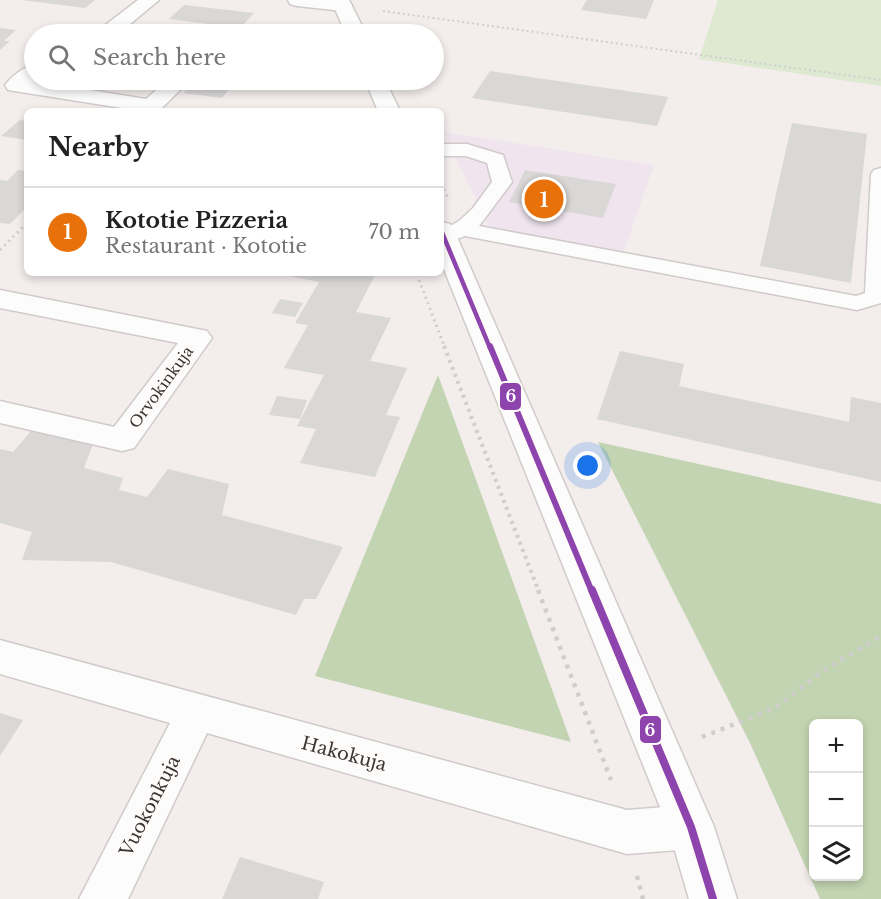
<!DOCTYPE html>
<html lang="en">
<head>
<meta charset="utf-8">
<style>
  body { margin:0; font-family:"Libre Baskerville",serif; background:#f2f2f2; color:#222 }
  .controls { position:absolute; right:18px; bottom:18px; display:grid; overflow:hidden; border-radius:9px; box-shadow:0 3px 9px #0003 }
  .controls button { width:54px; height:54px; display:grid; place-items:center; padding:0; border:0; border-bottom:2px solid #e0e0e0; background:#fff; color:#222; font:30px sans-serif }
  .you { position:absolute; left:588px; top:466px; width:21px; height:21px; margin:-15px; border:4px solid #fff; border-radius:50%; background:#1a73e8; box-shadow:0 0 0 9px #1a73e833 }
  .badge { display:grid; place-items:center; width:39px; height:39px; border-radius:50%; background:#2563eb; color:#fff; font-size:20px; font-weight:700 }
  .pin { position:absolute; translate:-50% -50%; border:3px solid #fff; box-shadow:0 2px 6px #0006 }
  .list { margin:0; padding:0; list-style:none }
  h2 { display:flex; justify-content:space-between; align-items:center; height:78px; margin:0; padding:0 24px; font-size:26px }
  h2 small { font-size:20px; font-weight:400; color:#767676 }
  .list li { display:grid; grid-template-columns:39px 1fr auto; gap:18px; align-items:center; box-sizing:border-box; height:90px; padding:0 24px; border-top:2px solid #e0e0e0 }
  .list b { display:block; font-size:22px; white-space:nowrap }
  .list p { margin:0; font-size:20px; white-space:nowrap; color:#767676 }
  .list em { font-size:20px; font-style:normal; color:#767676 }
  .icon { flex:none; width:33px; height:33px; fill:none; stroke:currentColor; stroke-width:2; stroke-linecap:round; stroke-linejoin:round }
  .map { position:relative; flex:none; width:881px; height:899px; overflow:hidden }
  .search { position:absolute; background:#fff; box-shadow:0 3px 9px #0003; left:24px; top:24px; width:420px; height:66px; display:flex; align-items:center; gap:15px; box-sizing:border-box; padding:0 21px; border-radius:33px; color:#767676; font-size:22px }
  .panel { position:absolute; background:#fff; box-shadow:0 3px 9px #0003; left:24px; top:108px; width:420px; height:168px; border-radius:9px }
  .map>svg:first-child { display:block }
</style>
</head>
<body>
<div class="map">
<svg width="881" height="899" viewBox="0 0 881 899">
  <rect width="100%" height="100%" fill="#f3edec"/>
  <path fill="#f0e5ef" d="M 444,132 L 654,165 L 619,265 L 496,242 Z"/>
  <path fill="#dee9d2" d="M 718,0 L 881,0 L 881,86 L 699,59 Z"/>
  <path fill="#c2d4b1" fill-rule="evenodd" d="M 438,375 L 571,742 L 315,676 Z
    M 598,442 L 881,504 L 881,899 L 820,899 L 750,743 ZM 814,724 L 858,724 L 858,876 L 814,876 Z"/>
  <path fill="#dad7d7" d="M 22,0 L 95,0 L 85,8 Z
    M 587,0 L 654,0 L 646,19 L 581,10 Z
    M 184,5 L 254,13 L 240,28 L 169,19 Z
    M 0,28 L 16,30 L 4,41 L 10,41 L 0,50 Z
    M 490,71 L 668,97 L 657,126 L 472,98 Z
    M 196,80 L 237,80 L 222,98 L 183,93 Z
    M 20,120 L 27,121 L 27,140 L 1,136 Z
    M 792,123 L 867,134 L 851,283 L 760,266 Z
    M 18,170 L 27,171 L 27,207 L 10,224 L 0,223 L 0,180 L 7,181 Z
    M 525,170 L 616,184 L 603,218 L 509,202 Z
    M 274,273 L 376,273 L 356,312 L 391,318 L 370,361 L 407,368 L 386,415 L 400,417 L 375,477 L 300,463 L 316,429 L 297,426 L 324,375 L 284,368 L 308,325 L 295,323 L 319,282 Z
    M 280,299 L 303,303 L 295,317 L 272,313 Z
    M 620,351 L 684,364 L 679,386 L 849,422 L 851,397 L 881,403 L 881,482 L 597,419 Z
    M 277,396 L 307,400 L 300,419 L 269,415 Z
    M 37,424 L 95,439 L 84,468 L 123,478 L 119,490 L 147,497 L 168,469 L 229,484 L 222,515 L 343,547 L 316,599 L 304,599 L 296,615 L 111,562 L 22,560 L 32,532 L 0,523 L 0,449 L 13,452 Z
    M 0,713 L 23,720 L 0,756 Z
    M 240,857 L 324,882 L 318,899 L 222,899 Z"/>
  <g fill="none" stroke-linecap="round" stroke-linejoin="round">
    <defs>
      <path id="service" d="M 441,144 L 467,144 L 503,155 L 512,182 L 479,226 L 856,296 L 865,293 L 871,174 L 874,170 L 881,168 L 881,303 L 857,310 L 465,236 L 451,241 L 443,240 L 441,236 L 443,230 L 459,221 L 473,208 L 492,182 L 487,163 L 466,156 L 441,156 Z"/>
      <path id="minor" d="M 138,0 L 159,0 L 118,34 L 96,34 L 99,30 Z
        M 288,0 L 346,0 L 352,5 L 350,9 L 343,11 L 297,6 L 290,4 Z
        M 34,65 L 36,80 L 34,81 L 146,99 L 167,80 L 190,80 L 159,111 L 141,111 L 8,90 L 5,85 C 12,76 23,67 34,65 Z
        M 0,290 L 197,329 L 207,331 L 212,338 L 134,448 L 122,451 L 0,423 L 0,401 L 114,427 L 178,343 L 0,308 Z
        M 0,640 L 627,810 L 691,805 L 707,812 L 714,827 L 707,842 L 691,849 L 627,854 L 207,733 L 128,899 L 79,899 L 170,723 L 0,674 Z"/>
      <path id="tertiary" d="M 331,0 L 349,0 L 366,34 L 346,34 Z
        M 365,80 L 385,80 L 400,111 L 378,111 Z
        M 441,222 L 450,224 L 454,230 L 714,827 L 737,899 L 689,899 L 668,827 L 441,262 Z"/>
    </defs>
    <use href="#service" stroke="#d0cbca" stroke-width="3"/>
    <use href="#minor" stroke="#d0cbca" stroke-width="3"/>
    <use href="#tertiary" stroke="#d0cbca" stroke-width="3"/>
    <path stroke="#cfcecd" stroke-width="2" stroke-dasharray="2 3" stroke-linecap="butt" d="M 383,11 L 881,80"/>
    <path stroke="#cfcecd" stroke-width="3" stroke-dasharray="2 4" stroke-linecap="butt" d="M 441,184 L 449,200
      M 0,250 L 27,223
      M 419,280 L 445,348"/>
    <path stroke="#cfcecd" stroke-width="4" stroke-dasharray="3 4.5" stroke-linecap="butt" d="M 444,346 L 539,592"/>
    <path stroke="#cfcecd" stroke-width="4.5" stroke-dasharray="4 6" stroke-linecap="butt" d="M 538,590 L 611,780
      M 702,737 L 775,708 L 824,670 L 881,636
      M 637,876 L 643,899"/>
    <use href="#service" fill="#fdfcfc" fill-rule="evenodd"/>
    <use href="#minor" fill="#fdfcfc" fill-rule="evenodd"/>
    <use href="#tertiary" fill="#fdfcfc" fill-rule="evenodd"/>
    <defs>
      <path id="bus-1-far2" d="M 441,230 L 490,348"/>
      <path id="bus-1-far1" d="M 490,346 L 592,592"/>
      <path id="bus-1" d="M 592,590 L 691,827 L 713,899"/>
    </defs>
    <use href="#bus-1-far2" stroke="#fffbf9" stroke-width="8"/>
    <use href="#bus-1-far1" stroke="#fffbf9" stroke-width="10"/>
    <use href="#bus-1" stroke="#fffbf9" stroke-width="12"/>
    <use href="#bus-1-far2" stroke="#8e44ad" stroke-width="4.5"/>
    <use href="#bus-1-far1" stroke="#8e44ad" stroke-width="6"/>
    <use href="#bus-1" stroke="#8e44ad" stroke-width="8"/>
  </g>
  <g text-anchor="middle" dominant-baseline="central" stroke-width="4.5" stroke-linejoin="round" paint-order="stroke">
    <g font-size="15" fill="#3a3635" stroke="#fffbf9">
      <text transform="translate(161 387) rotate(-54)">Orvokinkuja</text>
    </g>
    <g font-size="18" fill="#3a3635" stroke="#fffbf9">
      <text transform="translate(344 754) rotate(15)">Hakokuja</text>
      <text transform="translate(150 806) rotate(-63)">Vuokonkuja</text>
    </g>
  </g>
  <g stroke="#fffbf9" stroke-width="2">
    <rect x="499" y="382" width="23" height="29" rx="6" fill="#8e44ad"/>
    <rect x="639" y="715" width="23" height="29" rx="6" fill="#8e44ad"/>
  </g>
  <g font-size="16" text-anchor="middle" font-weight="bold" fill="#fff">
    <text x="511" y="402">6</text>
    <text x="650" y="736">6</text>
  </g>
</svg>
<div class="controls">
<button>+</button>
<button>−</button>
<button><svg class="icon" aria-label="layers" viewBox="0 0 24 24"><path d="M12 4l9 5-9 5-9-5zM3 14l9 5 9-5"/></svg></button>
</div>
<div class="you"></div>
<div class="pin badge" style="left:544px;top:199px;background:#e8710a">1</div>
<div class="search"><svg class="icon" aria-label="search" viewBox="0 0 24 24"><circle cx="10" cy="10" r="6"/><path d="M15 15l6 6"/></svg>Search here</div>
<section class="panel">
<h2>Nearby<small></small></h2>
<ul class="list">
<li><span class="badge" style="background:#e8710a">1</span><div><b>Kototie Pizzeria</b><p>Restaurant · Kototie</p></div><em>70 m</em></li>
</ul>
</section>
</div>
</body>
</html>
